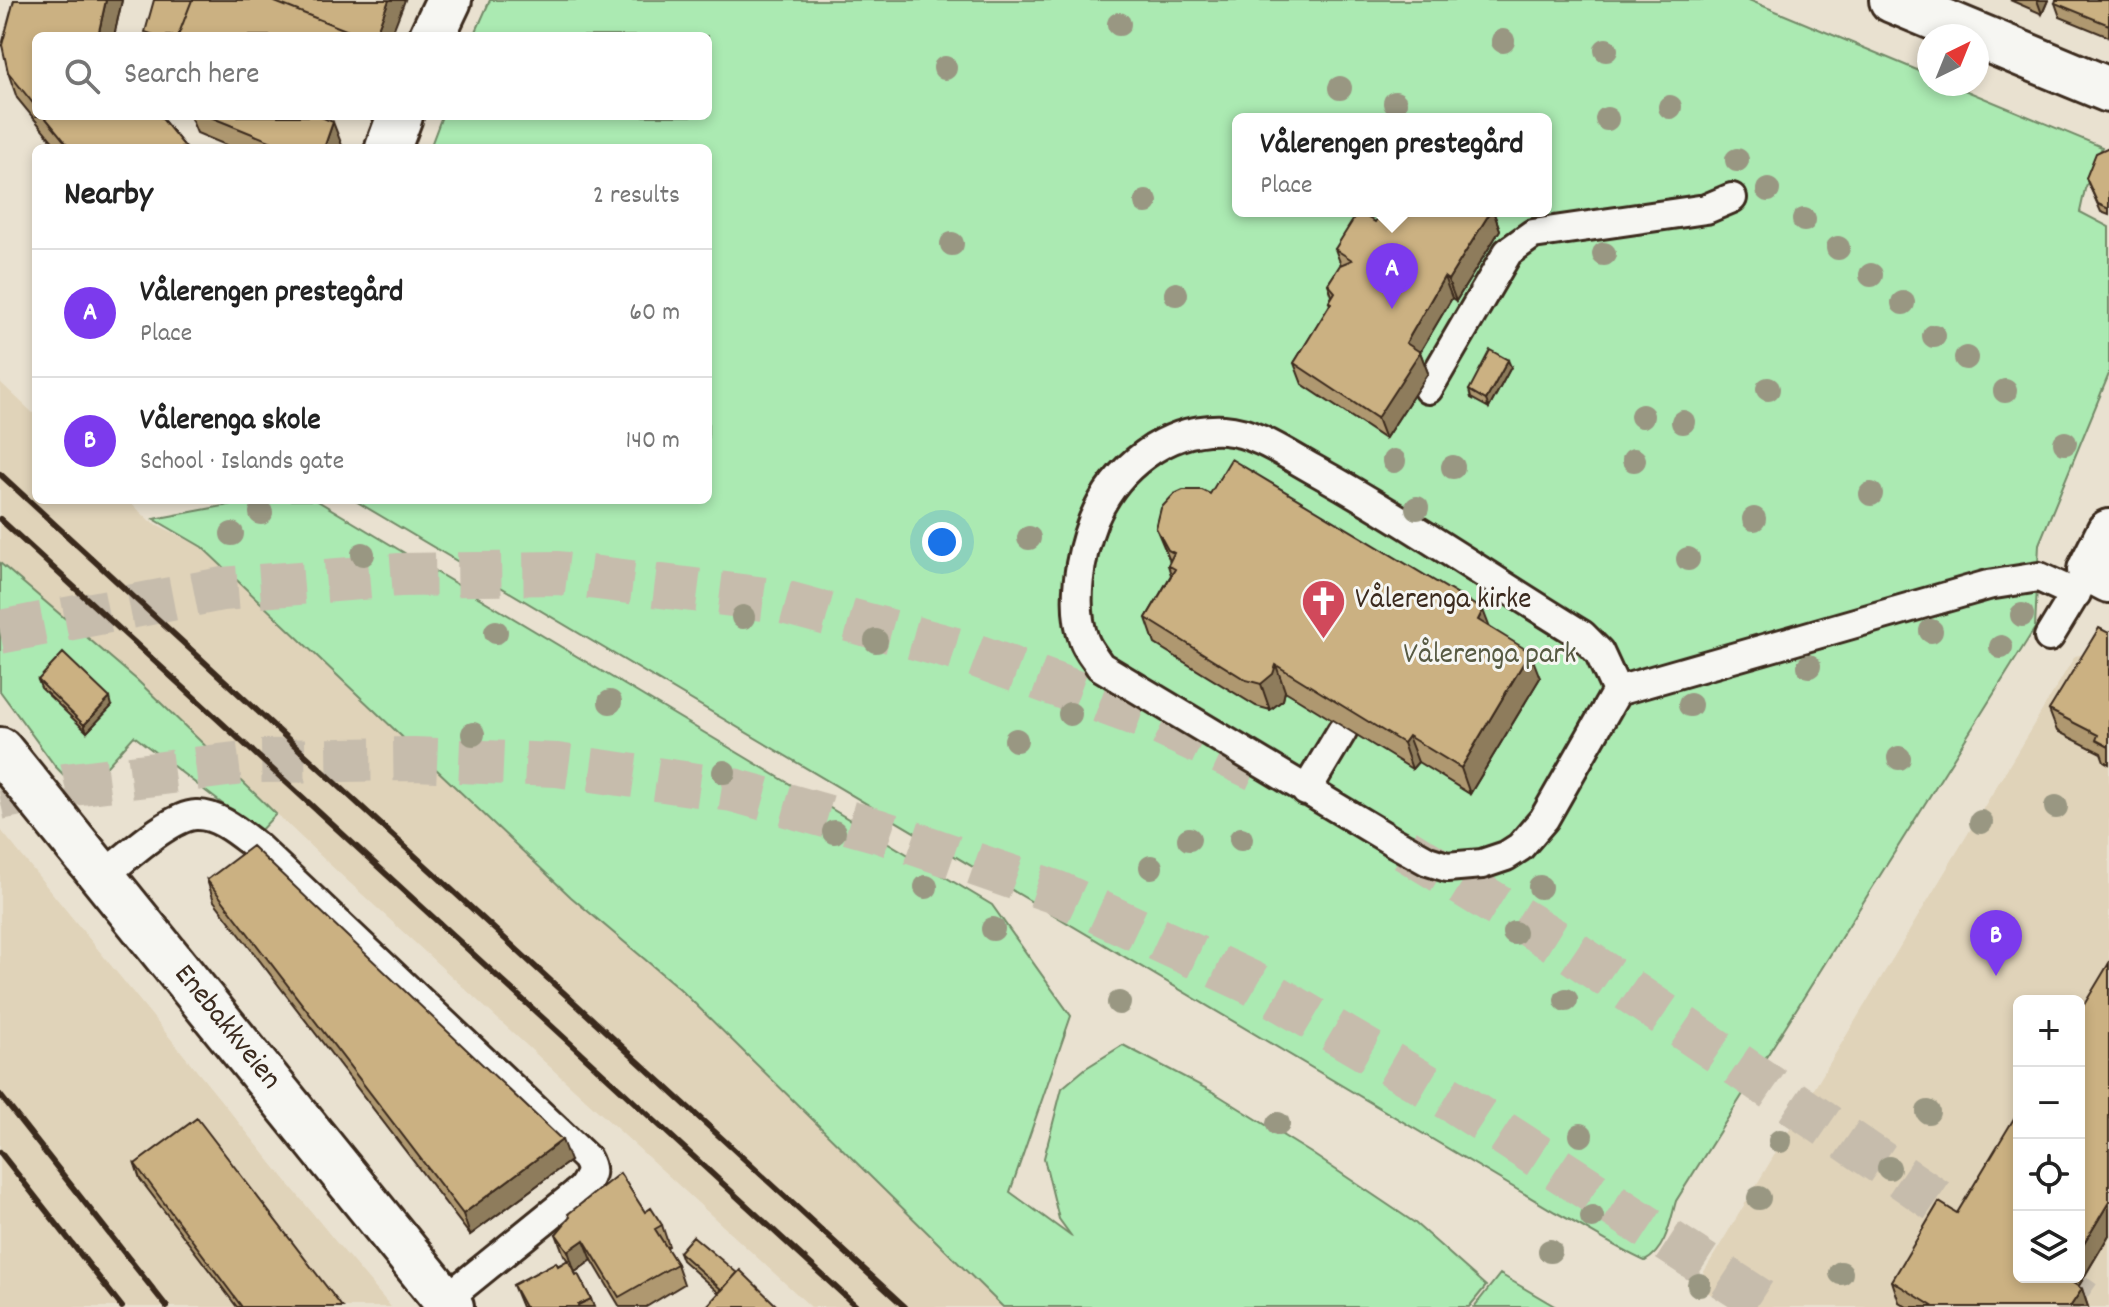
<!DOCTYPE html>
<html lang="en">
<head>
<meta charset="utf-8">
<style>
  body { margin:0; font-family:Dekko,sans-serif; background:#f2f2f2; color:#222 }
  .controls { position:absolute; right:24px; bottom:24px; display:grid; overflow:hidden; border-radius:12px; box-shadow:0 4px 12px #0003 }
  .controls button { width:72px; height:72px; display:grid; place-items:center; padding:0; border:0; border-bottom:2px solid #e0e0e0; background:#fff; color:#222; font:40px sans-serif }
  .compass { position:absolute; left:1917px; top:24px; width:72px; height:72px; border-radius:50%; background:#fff; box-shadow:0 4px 12px #0003; rotate:43deg }
  .you { position:absolute; left:942px; top:542px; width:28px; height:28px; margin:-20px; border:6px solid #fff; border-radius:50%; background:#1a73e8; box-shadow:0 0 0 12px #1a73e833 }
  .badge { display:grid; place-items:center; width:52px; height:52px; border-radius:50%; background:#7c3aed; color:#fff; font-size:26px; font-weight:700 }
  .pin { position:absolute; translate:-50% -66px; filter:drop-shadow(0 2px 4px #0008) }
  .pin::after { content:''; position:absolute; top:42px; width:28px; height:24px; background:inherit; clip-path:polygon(0 0,100% 0,50% 100%) }
  .popup { position:absolute; left:1232px; top:113px; width:320px; height:104px; box-sizing:border-box; display:grid; place-content:center; border-radius:12px; background:#fff; filter:drop-shadow(0 2px 6px #0005); font-size:26px; white-space:nowrap; color:#767676 }
  .popup b { font-size:30px; color:#222 }
  .popup::after { content:''; position:absolute; left:50%; top:100%; margin-left:-16px; border:16px solid transparent; border-top-color:#fff }
  .list { margin:0; padding:0; list-style:none }
  h2 { display:flex; justify-content:space-between; align-items:center; height:104px; margin:0; padding:0 32px; font-size:34px }
  h2 small { font-size:26px; font-weight:400; color:#767676 }
  .list li { display:grid; grid-template-columns:52px 1fr auto; gap:24px; align-items:center; box-sizing:border-box; height:128px; padding:0 32px; border-top:2px solid #e0e0e0 }
  .list b { display:block; font-size:30px; white-space:nowrap }
  .list p { margin:0; font-size:26px; white-space:nowrap; color:#767676 }
  .list em { font-size:26px; font-style:normal; color:#767676 }
  .icon { flex:none; width:44px; height:44px; fill:none; stroke:currentColor; stroke-width:2; stroke-linecap:round; stroke-linejoin:round }
  .map { position:relative; flex:none; width:2109px; height:1307px; overflow:hidden }
  .search { position:absolute; background:#fff; box-shadow:0 4px 12px #0003; left:32px; top:32px; width:680px; height:88px; display:flex; align-items:center; gap:20px; box-sizing:border-box; padding:0 28px; border-radius:12px; color:#767676; font-size:30px }
  .panel { position:absolute; background:#fff; box-shadow:0 4px 12px #0003; left:32px; top:144px; width:680px; height:360px; border-radius:12px }
  .map>svg:first-child { display:block }
</style>
</head>
<body>
<div class="map">
<svg width="2109" height="1307" viewBox="0 0 2109 1307">
  <rect width="100%" height="100%" fill="#e9e1d0"/>
  <filter id="ink" filterUnits="userSpaceOnUse"><feTurbulence type="fractalNoise" baseFrequency=".0125" numOctaves="2"/><feDisplacementMap in="SourceGraphic" scale="16" xChannelSelector="R" yChannelSelector="G"/><feConvolveMatrix kernelMatrix="1 2 1 2 8 2 1 2 1" color-interpolation-filters="sRGB"/></filter>
  <g filter="url(#ink)">
    <path fill="#e0d3b9" fill-rule="evenodd" d="M 0,382 L 36,416 L 36,500 L 127,500 L 150,521 L 202,547 L 570,897 L 680,989 L 1003,1307 L 811,1307 L 326,861 L 137,680 L 0,563 Z
      M 2109,648 L 2109,1307 L 1731,1307 L 1696,1285 L 2075,656 ZM 2019,1001 L 2079,1001 L 2079,1277 L 2019,1277 Z
      M 0,829 L 336,1242 L 391,1307 L 0,1307 Z"/>
    <path fill="#abeab2" stroke="#738a68" stroke-width="2" fill-rule="evenodd" d="M 490,0 L 1749,0 L 1929,75 L 1929,84 L 1950,84 L 2102,147 L 2085,189 L 2080,212 L 2109,227 L 2109,374 L 2039,544 L 2035,628 L 1676,1201 C 1670,1222 1666,1250 1645,1261 C 1614,1247 1586,1228 1555,1212 L 354,500 L 708,500 L 708,148 L 430,148 L 442,116 L 708,116 L 708,36 L 474,36 ZM 1238,119 L 1546,119 L 1546,211 L 1238,211 Z
      M 255,500 L 316,500 L 992,905 L 1071,1016 L 1010,1192 L 1072,1237 L 1059,1219 L 1044,1158 L 1062,1088 L 1086,1068 L 1123,1045 L 1213,1092 L 1311,1153 L 1415,1223 L 1486,1286 L 1469,1307 L 1003,1307 L 680,989 L 571,897 L 202,547 L 154,519 Z
      M 0,563 L 137,680 L 276,814 L 259,832 L 134,736 L 82,794 L 55,766 L 0,691 Z
      M 1500,1274 L 1556,1307 L 1474,1307 Z"/>
    <g fill="none" stroke-linecap="round" stroke-linejoin="round">
      <path stroke="#c6bcac" stroke-width="44" stroke-dasharray="44 22" stroke-linecap="butt" d="M 0,632 L 222,589 L 400,575 L 558,573 L 780,601 L 966,652 L 1154,721 L 1256,769
        M 0,798 L 65,785 L 260,761 L 414,759 L 557,765 L 733,790 L 879,831 L 1058,893 L 1252,983 L 1455,1102 L 1770,1307
        M 1405,849 L 1565,947 L 2019,1257
        M 2048,1277 L 2091,1307"/>
      <defs>
        <path id="lane" d="M 1428,389 L 1508,252 L 1533,234 L 1706,209 L 1732,198
          M 2049,637 L 2083,581
          M 1617,691 L 1599,652 L 1582,635 C 1492,580 1405,520 1313,469 C 1286,454 1255,432 1224,430 C 1166,427 1115,468 1093,521 C 1080,554 1071,606 1084,640 C 1087,649 1095,658 1100,666 L 1392,841 L 1428,861 L 1447,867 L 1482,864 L 1506,856 L 1520,847 L 1544,819 L 1617,691 L 1988,585 L 2039,577 L 2076,594
          M 1306,791 L 1342,731
          M 103,876 C 125,859 170,816 196,815 C 218,814 240,834 256,846 L 586,1158 C 594,1172 590,1176 582,1189 L 445,1300"/>
        <path id="street" d="M 1892,0 L 2109,90
          M 432,36 L 449,0
          M 388,148 L 400,116
          M 2109,532 L 2090,570 L 2109,580
          M 0,750 L 451,1307"/>
      </defs>
      <use href="#lane" stroke="#3b2a1e" stroke-width="34"/>
      <use href="#street" stroke="#3b2a1e" stroke-width="50"/>
      <use href="#lane" stroke="#f6f6f2" stroke-width="28"/>
      <use href="#street" stroke="#f6f6f2" stroke-width="44"/>
      <path stroke="#3b2a1e" stroke-width="6" d="M 0,474 L 905,1307
        M 0,519 L 857,1307
        M 0,1095 L 167,1307
        M 0,1152 L 122,1307"/>
    </g>
    <g fill="#999782">
      <circle cx="1119" cy="24" r="12"/>
      <circle cx="1503" cy="41" r="12"/>
      <circle cx="1606" cy="50" r="12"/>
      <circle cx="945" cy="68" r="12"/>
      <circle cx="1340" cy="88" r="12"/>
      <circle cx="1395" cy="103" r="12"/>
      <circle cx="1670" cy="107" r="12"/>
      <circle cx="1607" cy="119" r="12"/>
      <circle cx="1737" cy="160" r="12"/>
      <circle cx="1768" cy="190" r="12"/>
      <circle cx="1146" cy="202" r="12"/>
      <circle cx="1804" cy="220" r="12"/>
      <circle cx="952" cy="244" r="12"/>
      <circle cx="1838" cy="248" r="12"/>
      <circle cx="1604" cy="254" r="12"/>
      <circle cx="1871" cy="275" r="12"/>
      <circle cx="1176" cy="294" r="12"/>
      <circle cx="1903" cy="303" r="12"/>
      <circle cx="1934" cy="336" r="12"/>
      <circle cx="1966" cy="358" r="12"/>
      <circle cx="1768" cy="389" r="12"/>
      <circle cx="2005" cy="391" r="12"/>
      <circle cx="1642" cy="416" r="12"/>
      <circle cx="1683" cy="422" r="12"/>
      <circle cx="2065" cy="443" r="12"/>
      <circle cx="1634" cy="460" r="12"/>
      <circle cx="1394" cy="461" r="12"/>
      <circle cx="1453" cy="467" r="12"/>
      <circle cx="1871" cy="494" r="12"/>
      <circle cx="1417" cy="508" r="12"/>
      <circle cx="261" cy="513" r="12"/>
      <circle cx="1754" cy="519" r="12"/>
      <circle cx="232" cy="534" r="12"/>
      <circle cx="1029" cy="538" r="12"/>
      <circle cx="363" cy="554" r="12"/>
      <circle cx="1688" cy="559" r="12"/>
      <circle cx="2022" cy="615" r="12"/>
      <circle cx="743" cy="617" r="12"/>
      <circle cx="1931" cy="631" r="12"/>
      <circle cx="496" cy="632" r="12"/>
      <circle cx="876" cy="641" r="12"/>
      <circle cx="2001" cy="647" r="12"/>
      <circle cx="1809" cy="666" r="12"/>
      <circle cx="610" cy="702" r="12"/>
      <circle cx="1690" cy="705" r="12"/>
      <circle cx="1070" cy="714" r="12"/>
      <circle cx="473" cy="734" r="12"/>
      <circle cx="1016" cy="740" r="12"/>
      <circle cx="1899" cy="758" r="12"/>
      <circle cx="724" cy="772" r="12"/>
      <circle cx="2056" cy="807" r="12"/>
      <circle cx="1981" cy="822" r="12"/>
      <circle cx="834" cy="832" r="12"/>
      <circle cx="1189" cy="839" r="12"/>
      <circle cx="1241" cy="839" r="12"/>
      <circle cx="1151" cy="867" r="12"/>
      <circle cx="926" cy="887" r="12"/>
      <circle cx="1540" cy="887" r="12"/>
      <circle cx="993" cy="929" r="12"/>
      <circle cx="1514" cy="933" r="12"/>
      <circle cx="1996" cy="938" r="12"/>
      <circle cx="1566" cy="1000" r="12"/>
      <circle cx="1119" cy="1003" r="12"/>
      <circle cx="1928" cy="1112" r="12"/>
      <circle cx="1278" cy="1124" r="12"/>
      <circle cx="1581" cy="1135" r="12"/>
      <circle cx="1780" cy="1141" r="12"/>
      <circle cx="1889" cy="1168" r="12"/>
      <circle cx="1759" cy="1198" r="12"/>
      <circle cx="1592" cy="1217" r="12"/>
      <circle cx="1550" cy="1251" r="12"/>
      <circle cx="1841" cy="1273" r="12"/>
      <circle cx="1699" cy="1285" r="12"/>
    </g>
    <path fill="#af9870" stroke="#3b2a1e" stroke-width="2" d="M 14,0 L 122,0 L 114,36 L 36,36 L 36,116 L 160,116 L 186,148 L 58,148 L 17,98 L 8,72 Z
      M 2010,0 L 2048,0 L 2042,14 Z
      M 2109,0 L 2109,37 L 2060,17 L 2055,3 Z
      M 190,116 L 319,116 L 343,148 L 233,148 L 197,133 Z
      M 2109,147 L 2109,215 L 2101,212 L 2086,178 Z
      M 1382,211 L 1493,211 L 1500,230 L 1456,301 L 1452,298 L 1420,352 L 1428,373 L 1385,439 L 1302,384 L 1294,363 L 1330,305 L 1329,302 L 1332,296 L 1328,284 L 1341,265 L 1335,249 L 1375,222 Z
      M 1511,367 L 1489,408 L 1471,398 L 1469,390 Z
      M 1210,494 L 1489,627 L 1540,678 L 1470,794 L 1418,762 L 1412,769 L 1285,691 L 1283,700 L 1270,710 L 1256,706 L 1155,644 L 1146,618 L 1171,575 L 1168,565 L 1170,561 L 1156,528 Z
      M 2109,633 L 2109,764 L 2104,761 L 2101,753 L 2057,731 L 2049,710 Z
      M 38,680 L 112,706 L 87,732 L 41,688 Z
      M 207,880 L 570,1161 L 470,1235 L 214,901 Z
      M 2109,963 L 2109,1235 L 2078,1287 L 2082,1289 L 2088,1307 L 1907,1307 L 1899,1302 L 1892,1281 L 2019,1277 Z
      M 135,1164 L 342,1307 L 237,1307 L 140,1179 Z
      M 645,1212 L 662,1225 L 669,1246 L 666,1248 L 677,1264 L 684,1284 L 646,1307 L 620,1307 L 592,1260 L 575,1272 L 571,1266 L 591,1299 L 594,1307 L 522,1307 L 513,1285 L 568,1261 L 564,1255 L 556,1234 Z
      M 679,1252 L 737,1273 L 719,1293 L 682,1260 Z"/>
    <path fill="#8e7c5b" stroke="#3b2a1e" stroke-width="2" d="M 106,0 L 122,0 L 114,36 L 98,36 Z
      M 389,0 L 405,0 L 391,36 L 375,36 Z
      M 2037,0 L 2048,0 L 2042,14 Z
      M 333,122 L 343,148 L 324,148 Z
      M 1491,211 L 1493,211 L 1500,230 L 1456,301 L 1448,280 Z
      M 1444,277 L 1452,298 L 1420,352 L 1428,373 L 1385,439 L 1377,418 L 1406,343 Z
      M 1508,360 L 1511,367 L 1489,408 L 1486,400 Z
      M 1483,610 L 1493,636 L 1478,620 Z
      M 1530,652 L 1540,678 L 1470,794 L 1461,768 Z
      M 1276,665 L 1285,691 L 1283,700 L 1270,710 L 1261,684 Z
      M 110,698 L 112,706 L 87,732 L 84,725 Z
      M 1408,736 L 1418,762 L 1412,769 L 1403,743 Z
      M 562,1140 L 570,1161 L 470,1235 L 463,1214 Z
      M 2109,1202 L 2109,1235 L 2071,1299 L 2064,1277 L 2079,1277 L 2079,1252 Z
      M 584,1240 L 592,1260 L 575,1272 L 568,1251 Z
      M 2082,1289 L 2088,1307 L 2070,1307 Z"/>
    <path fill="#cbb182" stroke="#3b2a1e" stroke-width="2" d="M 14,0 L 106,0 L 98,36 L 36,36 L 36,107 L 8,72 L 2,45 Z
      M 154,0 L 192,0 L 178,36 L 157,36 L 145,32 Z
      M 192,0 L 270,0 L 361,36 L 178,36 Z
      M 270,0 L 389,0 L 375,36 L 361,36 Z
      M 2056,0 L 2109,0 L 2109,25 L 2055,3 Z
      M 44,116 L 160,116 L 186,148 L 70,148 Z
      M 208,116 L 319,116 L 333,122 L 324,148 L 287,148 Z
      M 2109,147 L 2109,209 L 2098,204 L 2086,178 L 2096,153 Z
      M 1382,211 L 1491,211 L 1448,280 L 1444,277 L 1406,343 L 1420,352 L 1377,418 L 1294,363 L 1331,303 L 1329,302 L 1335,292 L 1328,284 L 1340,265 L 1352,260 L 1335,249 L 1358,212 L 1375,222 Z
      M 1490,350 L 1508,360 L 1486,400 L 1469,390 Z
      M 1231,459 L 1483,610 L 1478,620 L 1530,652 L 1461,768 L 1408,736 L 1403,743 L 1276,665 L 1273,674 L 1261,684 L 1246,680 L 1146,618 L 1175,569 L 1168,565 L 1174,553 L 1168,550 L 1156,528 L 1161,508 L 1174,494 L 1183,490 L 1202,490 L 1210,494 Z
      M 2099,628 L 2109,633 L 2109,747 L 2096,740 L 2098,735 L 2049,710 Z
      M 63,653 L 110,698 L 84,725 L 38,680 Z
      M 252,846 L 562,1140 L 463,1214 L 207,880 Z
      M 2109,963 L 2109,1202 L 2079,1252 L 2079,1013 Z
      M 2019,1110 L 2019,1277 L 2064,1277 L 2082,1289 L 2070,1307 L 1934,1307 L 1892,1281 L 1939,1202 L 1957,1213 Z
      M 197,1118 L 342,1307 L 242,1307 L 135,1164 Z
      M 620,1173 L 645,1212 L 651,1208 L 662,1225 L 655,1229 L 677,1264 L 619,1297 L 584,1240 L 568,1251 L 556,1234 L 570,1217 L 568,1214 Z
      M 693,1236 L 737,1273 L 722,1290 L 679,1252 Z
      M 568,1260 L 576,1275 L 578,1274 L 591,1299 L 578,1305 L 579,1307 L 525,1307 L 513,1285 L 556,1262 L 558,1266 Z
      M 740,1270 L 778,1307 L 706,1307 Z"/>
  </g>
  <defs>
    <symbol id="church-pin" viewBox="-11 -11 22 30"><path d="M0 17L-7.5 6A9.5 9.5 0 1 1 7.5 6Z" fill="#d1495b" stroke="#f6f6f2"/><path d="M-1.2-6h2.4v3.5h3.3v2.4h-3.3V6h-2.4V-.1h-3.3v-2.4h3.3Z" fill="#fff"/></symbol>
  </defs>
  <g fill-rule="evenodd">
    <use href="#church-pin" x="1298" y="576" width="51" height="69"/>
  </g>
  <g text-anchor="middle" dominant-baseline="central" stroke-width="6" stroke-linejoin="round" paint-order="stroke">
    <g font-size="30" fill="#3b2a1e" stroke="#f6f6f2" text-anchor="start">
      <text x="1355" y="601">Vålerenga kirke</text>
    </g>
    <g font-size="30" fill="#575a43" stroke="#f6f6f2">
      <text x="1490" y="656">Vålerenga park</text>
    </g>
    <g font-size="30" fill="#3b2a1e" stroke="#f6f6f2">
      <text transform="translate(226 1028) rotate(51)">Enebakkveien</text>
    </g>
  </g>
</svg>
<div class="controls">
<button>+</button>
<button>−</button>
<button><svg class="icon" aria-label="locate" viewBox="0 0 24 24"><circle cx="12" cy="12" r="6"/><path d="M12 2v4M12 18v4M2 12h4M18 12h4"/></svg></button>
<button><svg class="icon" aria-label="layers" viewBox="0 0 24 24"><path d="M12 4l9 5-9 5-9-5zM3 14l9 5 9-5"/></svg></button>
</div>
<svg class="compass" viewBox="-18 -18 36 36"><path d="M0-13l5 13h-10z" fill="#e53935"/><path d="M0 13l5-13h-10z" fill="#767676"/></svg>
<div class="you"></div>
<div class="pin badge" style="left:1392px;top:309px">A</div>
<div class="popup"><b>Vålerengen prestegård</b>Place</div>
<div class="pin badge" style="left:1996px;top:976px">B</div>
<div class="search"><svg class="icon" aria-label="search" viewBox="0 0 24 24"><circle cx="10" cy="10" r="6"/><path d="M15 15l6 6"/></svg>Search here</div>
<section class="panel">
<h2>Nearby<small>2 results</small></h2>
<ul class="list">
<li><span class="badge">A</span><div><b>Vålerengen prestegård</b><p>Place</p></div><em>60 m</em></li>
<li><span class="badge">B</span><div><b>Vålerenga skole</b><p>School · Islands gate</p></div><em>140 m</em></li>
</ul>
</section>
</div>
</body>
</html>
